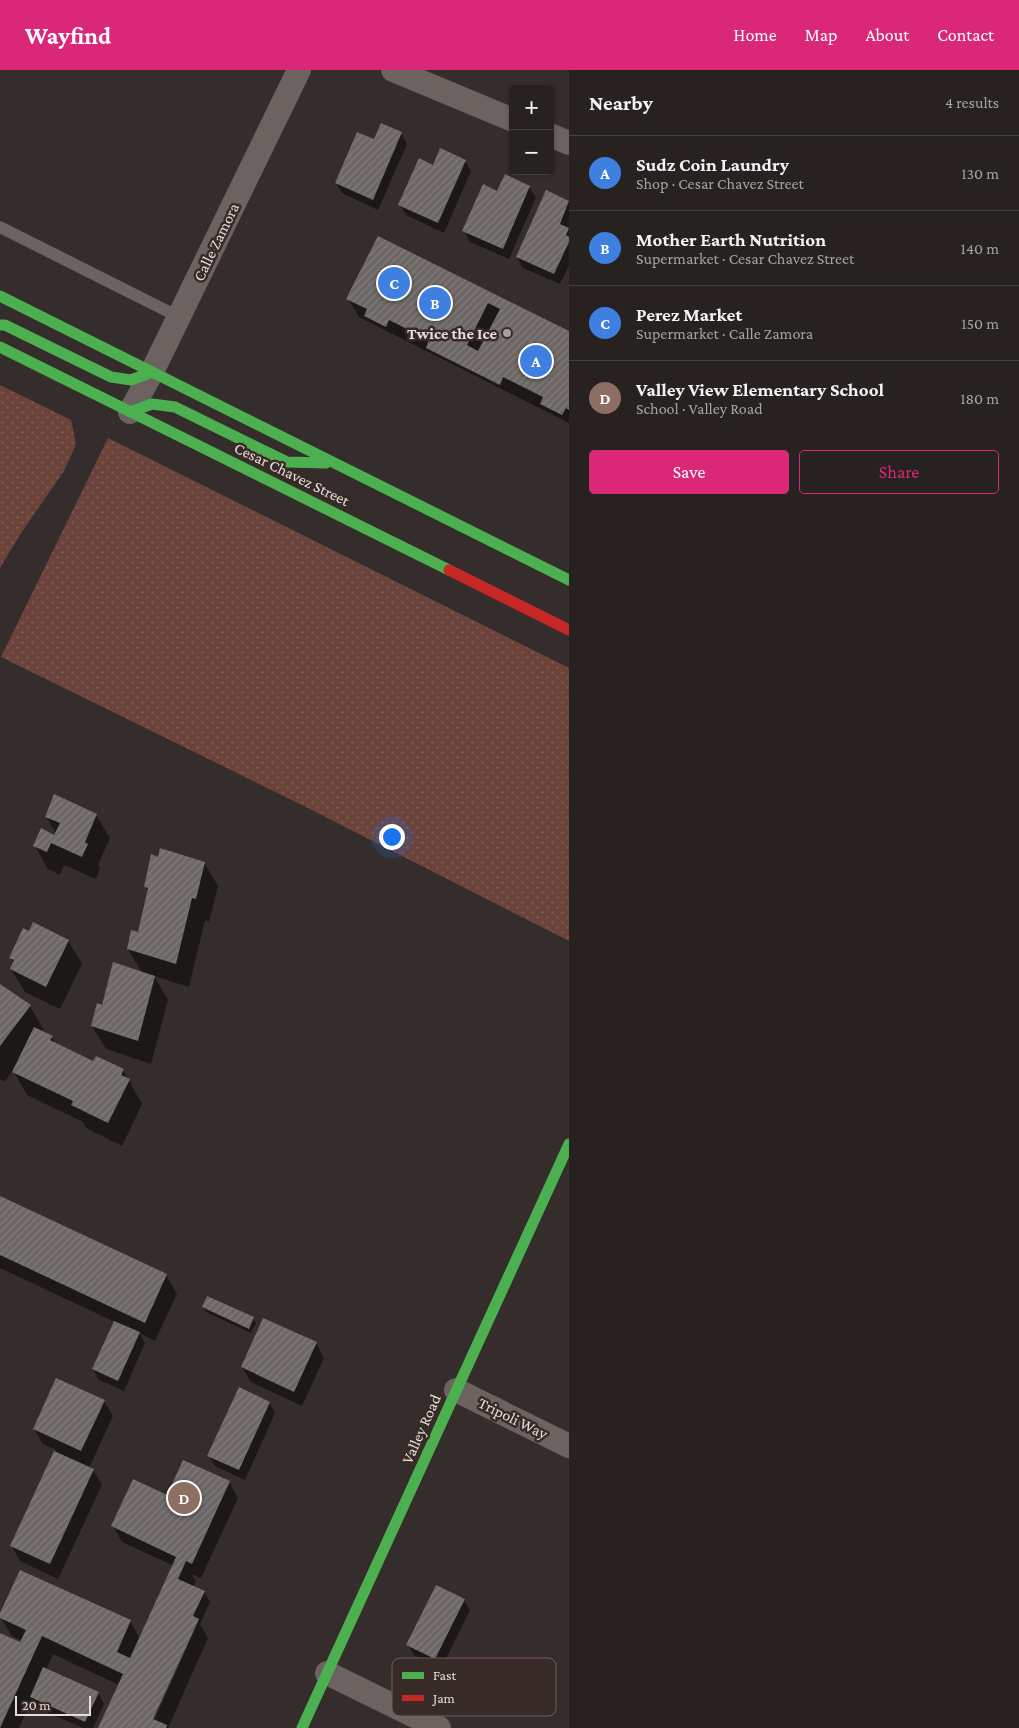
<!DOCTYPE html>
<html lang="en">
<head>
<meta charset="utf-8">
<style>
  body { margin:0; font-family:"Crimson Pro",serif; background:#332f2d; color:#f1f3f6 }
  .controls { position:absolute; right:15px; top:15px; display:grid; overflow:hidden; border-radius:5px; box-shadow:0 1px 4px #0004 }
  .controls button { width:45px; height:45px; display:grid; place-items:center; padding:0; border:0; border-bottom:1px solid #433f3e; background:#272220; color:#f1f3f6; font:25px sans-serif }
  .scale { position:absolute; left:15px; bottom:12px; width:76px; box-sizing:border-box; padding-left:5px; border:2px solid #e6dddb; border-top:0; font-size:14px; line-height:18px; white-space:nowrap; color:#e6dddb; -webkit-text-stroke:4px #382a27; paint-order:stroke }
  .you { position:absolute; left:391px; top:766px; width:18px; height:18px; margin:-12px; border:4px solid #fff; border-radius:50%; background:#1a73e8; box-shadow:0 0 0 8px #1a73e833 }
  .badge { display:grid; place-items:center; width:32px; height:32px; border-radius:50%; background:#db2777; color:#fff; font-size:16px; font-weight:700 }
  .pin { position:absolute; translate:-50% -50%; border:2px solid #fff; box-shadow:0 1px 5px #0006 }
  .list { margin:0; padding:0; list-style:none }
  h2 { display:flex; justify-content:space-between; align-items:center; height:65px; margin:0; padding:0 20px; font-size:21px }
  h2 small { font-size:16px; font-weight:400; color:#a4a4a5 }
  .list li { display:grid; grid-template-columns:32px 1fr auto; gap:15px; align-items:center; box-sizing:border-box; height:75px; padding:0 20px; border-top:1px solid #433f3e }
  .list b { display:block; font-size:19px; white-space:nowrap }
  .list p { margin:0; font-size:16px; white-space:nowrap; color:#a4a4a5 }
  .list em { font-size:16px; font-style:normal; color:#a4a4a5 }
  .actions { display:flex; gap:10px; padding:15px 20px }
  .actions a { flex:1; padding:11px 0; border:1px solid #db2777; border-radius:5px; text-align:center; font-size:18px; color:#db2777 }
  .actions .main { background:#db2777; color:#fff }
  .map { position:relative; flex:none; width:569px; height:1658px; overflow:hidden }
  header { display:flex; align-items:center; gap:30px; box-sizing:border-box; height:70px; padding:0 25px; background:#db2777; color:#fff }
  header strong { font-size:24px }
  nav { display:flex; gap:28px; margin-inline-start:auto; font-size:18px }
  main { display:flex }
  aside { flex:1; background:#272220 }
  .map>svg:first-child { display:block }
</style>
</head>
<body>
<header>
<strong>Wayfind</strong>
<nav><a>Home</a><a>Map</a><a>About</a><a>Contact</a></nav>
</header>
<main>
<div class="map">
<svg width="569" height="1658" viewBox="0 0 569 1658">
  <defs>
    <pattern id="grass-dots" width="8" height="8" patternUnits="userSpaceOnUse" patternTransform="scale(1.25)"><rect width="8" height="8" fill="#6b433a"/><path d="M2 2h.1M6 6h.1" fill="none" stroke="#805e56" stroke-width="1.8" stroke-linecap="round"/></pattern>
    <pattern id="building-hatch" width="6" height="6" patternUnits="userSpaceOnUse" patternTransform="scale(1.25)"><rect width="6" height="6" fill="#6d6765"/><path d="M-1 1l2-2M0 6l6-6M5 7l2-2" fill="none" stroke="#827c7a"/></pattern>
  </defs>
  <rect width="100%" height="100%" fill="#342d2b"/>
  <path fill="url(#grass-dots)" d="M 0,315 L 71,350 L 76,374 L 64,401 L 21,463 L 0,498 Z
    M 108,368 L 569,598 L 569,871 L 302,735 L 1,587 Z"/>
  <path fill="#0007" fill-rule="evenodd" d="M 401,63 L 407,74 L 378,140 L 342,123 L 336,113 L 374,71 Z
    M 465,91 L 471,101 L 444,163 L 406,145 L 400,135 L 433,96 Z
    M 529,117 L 536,127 L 509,189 L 470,172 L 464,161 L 498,123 Z
    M 546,122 L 569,132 L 569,195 L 560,214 L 523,198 L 517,187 Z
    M 379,167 L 569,262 L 569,353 L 359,247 L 348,229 Z
    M 96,745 L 110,768 L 98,795 L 100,798 L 96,809 L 64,795 L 60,805 L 48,799 L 35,776 L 56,764 L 46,746 Z
    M 159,788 L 204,793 L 218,816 L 209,852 L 205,850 L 189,917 L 154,906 L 168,930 L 151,994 L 106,979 L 92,956 L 103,936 L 142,903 L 128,879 L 139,863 L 148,822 L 145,817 Z
    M 68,871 L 82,894 L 60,939 L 25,922 L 11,899 L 14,893 L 10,888 Z
    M 0,916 L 30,936 L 43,959 L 42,962 L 52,967 L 56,975 L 94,993 L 123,1000 L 142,1034 L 122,1076 L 86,1058 L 83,1052 L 27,1025 L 13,1000 L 4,1012 L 0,1009 Z
    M 0,1127 L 166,1205 L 177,1224 L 155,1271 L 139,1263 L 145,1273 L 124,1321 L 99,1310 L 93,1299 L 115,1252 L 0,1198 Z
    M 203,1237 L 253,1248 L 256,1253 L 251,1263 L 206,1242 Z
    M 316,1273 L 324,1288 L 302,1336 L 251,1312 L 242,1297 Z
    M 104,1331 L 113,1346 L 89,1398 L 93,1400 L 102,1415 L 58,1509 L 20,1491 L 11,1475 L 56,1380 L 43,1374 L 34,1359 Z
    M 269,1333 L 275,1343 L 245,1410 L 215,1396 L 209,1386 Z
    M 184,1391 L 229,1412 L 238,1428 L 201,1508 L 191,1504 L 196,1511 L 193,1517 L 204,1522 L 210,1532 L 200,1554 L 208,1568 L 168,1658 L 100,1658 L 119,1615 L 53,1584 L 46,1600 L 98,1623 L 104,1634 L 93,1658 L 83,1658 L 37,1638 L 32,1629 L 19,1658 L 0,1658 L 0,1564 L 21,1574 L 22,1571 L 11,1565 L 0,1546 L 130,1551 L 140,1569 L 174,1496 L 122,1472 L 113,1456 L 168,1427 ZM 192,1559 L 195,1559 L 152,1655 L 149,1654 Z
    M 464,1530 L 470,1540 L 441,1599 L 414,1585 L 408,1575 Z"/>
  <path fill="url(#building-hatch)" fill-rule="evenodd" d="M 381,53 L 402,62 L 373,130 L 335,113 L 357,62 L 374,69 Z
    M 440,78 L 466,90 L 438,153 L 398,135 L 419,88 L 433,95 Z
    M 505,104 L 530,116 L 503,179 L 462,161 L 483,114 L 497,121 Z
    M 546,120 L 569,131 L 560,154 L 569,158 L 566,165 L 569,167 L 569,172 L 554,204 L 516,187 Z
    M 378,166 L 569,261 L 569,340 L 566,338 L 562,345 L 540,334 L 543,327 L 503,307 L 500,315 L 426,278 L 429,270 L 389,250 L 386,257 L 364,246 L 367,239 L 346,229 ZM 488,233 L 500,239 L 478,281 L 467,275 Z
    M 54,724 L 97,744 L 85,772 L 88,774 L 82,787 L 51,773 L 47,782 L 33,776 L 41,758 L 54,765 L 60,753 L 45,747 Z
    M 160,778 L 205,792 L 196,829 L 192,828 L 176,894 L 127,879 L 131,860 L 138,862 L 148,818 L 144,817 L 151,784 L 158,787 Z
    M 33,852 L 69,870 L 46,917 L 10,899 L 14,890 L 9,888 L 23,858 L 29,861 Z
    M 113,892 L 155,906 L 138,971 L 91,956 L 97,933 L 102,935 Z
    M 0,914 L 31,935 L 0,976 Z
    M 34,957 L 53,966 L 50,970 L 93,991 L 96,986 L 124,999 L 121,1005 L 130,1009 L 108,1053 L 71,1035 L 73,1031 L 12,1002 Z
    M 0,1126 L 167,1204 L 145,1253 L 0,1185 Z
    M 207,1226 L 254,1247 L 249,1259 L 202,1237 Z
    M 263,1248 L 317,1272 L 294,1322 L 241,1297 Z
    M 114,1251 L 140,1262 L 118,1311 L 92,1299 Z
    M 56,1308 L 105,1330 L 81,1381 L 33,1359 Z
    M 239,1317 L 270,1332 L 239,1400 L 207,1386 Z
    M 54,1381 L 94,1399 L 50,1494 L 10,1476 Z
    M 183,1390 L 230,1411 L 192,1494 L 186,1491 L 178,1509 L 205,1521 L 193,1546 L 199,1549 L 153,1649 L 167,1655 L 166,1658 L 98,1658 L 123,1604 L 42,1566 L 0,1658 L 0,1563 L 20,1572 L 26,1560 L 0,1548 L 0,1543 L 20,1500 L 131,1550 L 117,1582 L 130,1588 L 176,1487 L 111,1456 L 133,1409 L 167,1425 Z
    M 436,1515 L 465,1529 L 435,1589 L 406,1575 Z
    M 43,1597 L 99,1622 L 85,1652 L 30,1627 Z"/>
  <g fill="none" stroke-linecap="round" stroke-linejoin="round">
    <path stroke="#6c625f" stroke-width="12" d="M 0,157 L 179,247"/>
    <path stroke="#6c625f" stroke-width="24" d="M 393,0 L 513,50
      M 550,65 L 569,73
      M 130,342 L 152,302 L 299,0
      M 456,1320 L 569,1376
      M 327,1603 L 439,1658"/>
    <path stroke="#4caf50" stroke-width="11" d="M 0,226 L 569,510
      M 0,255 L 5,255 L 111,307 L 131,310 L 152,302
      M 0,277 L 449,500
      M 130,342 L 152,334 L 175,337 L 287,392 L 326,393
      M 302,1658 L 569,1074"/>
    <path stroke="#c62828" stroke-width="11" d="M 449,500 L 569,560"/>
  </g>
  <circle fill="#a89f9d" stroke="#382a27" stroke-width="2" cx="507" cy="263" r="5"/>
  <g text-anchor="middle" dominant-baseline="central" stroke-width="5" stroke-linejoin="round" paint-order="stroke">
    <g font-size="16" fill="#e6dddb" stroke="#382a27">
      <text transform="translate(216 172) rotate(-64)">Calle Zamora</text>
      <text transform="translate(292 404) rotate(26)">Cesar Chavez Street</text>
      <text transform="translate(513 1348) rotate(26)">Tripoli Way</text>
      <text transform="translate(421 1359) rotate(-66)">Valley Road</text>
    </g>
    <g font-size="16" font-weight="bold" fill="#e6dddb" stroke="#382a27" text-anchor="end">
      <text x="497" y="263">Twice the Ice</text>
    </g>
  </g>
  <rect x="392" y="1588" width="164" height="58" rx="8" fill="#382a27" stroke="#6c605d" stroke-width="1"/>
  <rect x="402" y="1602" width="22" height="7" fill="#4caf50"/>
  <rect x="402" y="1625" width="22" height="6" fill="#c62828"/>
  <g font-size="14" fill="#e6dddb">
    <text x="433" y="1610">Fast</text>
    <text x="433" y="1633">Jam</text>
  </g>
</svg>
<div class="controls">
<button>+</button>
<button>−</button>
</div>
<div class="scale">20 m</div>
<div class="you"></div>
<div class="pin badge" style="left:536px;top:291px;background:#3f7fe0">A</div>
<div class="pin badge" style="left:435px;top:233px;background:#3f7fe0">B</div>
<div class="pin badge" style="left:394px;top:213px;background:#3f7fe0">C</div>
<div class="pin badge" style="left:184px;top:1428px;background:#8d6e63">D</div>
</div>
<aside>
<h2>Nearby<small>4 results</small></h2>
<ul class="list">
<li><span class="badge" style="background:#3f7fe0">A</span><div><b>Sudz Coin Laundry</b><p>Shop · Cesar Chavez Street</p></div><em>130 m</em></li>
<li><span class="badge" style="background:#3f7fe0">B</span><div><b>Mother Earth Nutrition</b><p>Supermarket · Cesar Chavez Street</p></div><em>140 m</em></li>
<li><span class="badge" style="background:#3f7fe0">C</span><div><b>Perez Market</b><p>Supermarket · Calle Zamora</p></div><em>150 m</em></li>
<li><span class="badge" style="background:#8d6e63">D</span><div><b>Valley View Elementary School</b><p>School · Valley Road</p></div><em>180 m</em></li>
</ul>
<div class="actions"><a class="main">Save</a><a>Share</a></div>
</aside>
</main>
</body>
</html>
